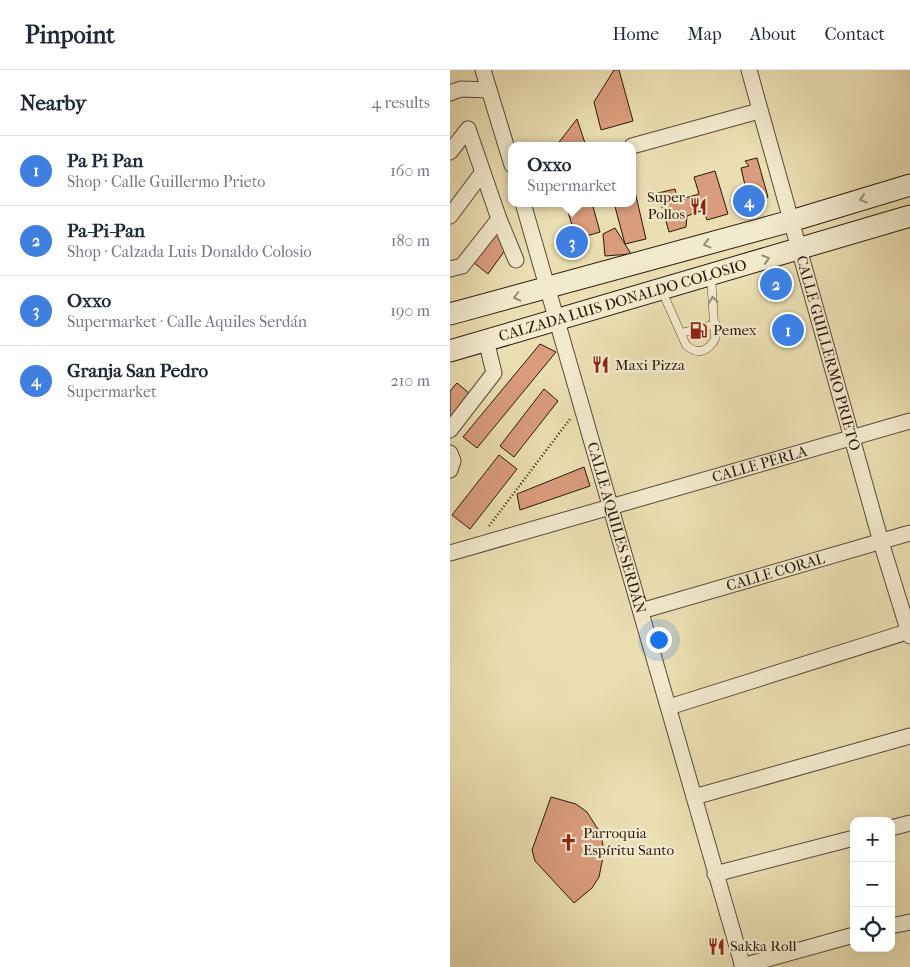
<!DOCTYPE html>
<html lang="en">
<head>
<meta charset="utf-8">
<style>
  body { margin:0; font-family:"IM FELL French Canon",serif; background:#f6f6f7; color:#1f2937 }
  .controls { position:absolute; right:15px; bottom:15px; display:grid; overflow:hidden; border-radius:10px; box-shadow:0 5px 20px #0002 }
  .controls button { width:45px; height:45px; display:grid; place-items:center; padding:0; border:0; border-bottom:1px solid #e0e1e3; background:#fff; color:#1f2937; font:25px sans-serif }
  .you { position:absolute; left:208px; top:569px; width:18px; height:18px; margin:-12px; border:4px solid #fff; border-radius:50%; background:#1a73e8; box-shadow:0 0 0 8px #1a73e833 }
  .badge { display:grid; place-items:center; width:32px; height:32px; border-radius:50%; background:#8f2418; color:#fff; font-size:16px; font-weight:700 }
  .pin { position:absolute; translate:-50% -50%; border:2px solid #fff; box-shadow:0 1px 5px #0006 }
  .popup { position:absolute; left:58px; top:72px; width:128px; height:65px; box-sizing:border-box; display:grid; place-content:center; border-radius:10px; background:#fff; filter:drop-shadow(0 1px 4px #0005); font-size:16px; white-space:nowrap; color:#747a83 }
  .popup b { font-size:19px; color:#1f2937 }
  .popup::after { content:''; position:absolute; left:50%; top:100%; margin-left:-10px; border:10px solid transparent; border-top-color:#fff }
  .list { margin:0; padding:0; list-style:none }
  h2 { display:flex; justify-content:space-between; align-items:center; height:65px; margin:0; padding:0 20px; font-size:21px }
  h2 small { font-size:16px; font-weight:400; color:#747a83 }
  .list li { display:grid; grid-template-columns:32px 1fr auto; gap:15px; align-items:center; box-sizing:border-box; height:70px; padding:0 20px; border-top:1px solid #e0e1e3 }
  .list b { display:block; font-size:19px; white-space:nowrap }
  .list p { margin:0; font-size:16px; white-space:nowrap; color:#747a83 }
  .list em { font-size:16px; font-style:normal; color:#747a83 }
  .icon { flex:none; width:28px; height:28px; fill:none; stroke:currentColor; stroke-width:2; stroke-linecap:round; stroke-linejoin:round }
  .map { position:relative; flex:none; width:460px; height:897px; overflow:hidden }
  header { display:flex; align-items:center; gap:30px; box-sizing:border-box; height:70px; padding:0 25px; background:#fff; border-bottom:1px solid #e0e1e3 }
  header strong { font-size:24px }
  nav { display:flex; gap:28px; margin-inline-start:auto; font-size:18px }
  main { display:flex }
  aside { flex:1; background:#fff }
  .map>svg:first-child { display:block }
</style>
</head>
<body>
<header>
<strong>Pinpoint</strong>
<nav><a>Home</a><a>Map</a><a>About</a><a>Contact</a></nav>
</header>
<main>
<aside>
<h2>Nearby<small>4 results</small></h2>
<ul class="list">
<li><span class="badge" style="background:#3f7fe0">1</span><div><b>Pa Pi Pan</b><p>Shop · Calle Guillermo Prieto</p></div><em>160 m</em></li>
<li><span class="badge" style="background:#3f7fe0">2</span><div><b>Pa-Pi-Pan</b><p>Shop · Calzada Luis Donaldo Colosio</p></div><em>180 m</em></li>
<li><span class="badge" style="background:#3f7fe0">3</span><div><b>Oxxo</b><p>Supermarket · Calle Aquiles Serdán</p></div><em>190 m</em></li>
<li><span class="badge" style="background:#3f7fe0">4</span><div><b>Granja San Pedro</b><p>Supermarket</p></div><em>210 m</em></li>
</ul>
</aside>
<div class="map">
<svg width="460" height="897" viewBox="0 0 460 897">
  <rect width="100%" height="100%" fill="#ebdeb2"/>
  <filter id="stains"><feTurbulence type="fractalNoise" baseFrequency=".004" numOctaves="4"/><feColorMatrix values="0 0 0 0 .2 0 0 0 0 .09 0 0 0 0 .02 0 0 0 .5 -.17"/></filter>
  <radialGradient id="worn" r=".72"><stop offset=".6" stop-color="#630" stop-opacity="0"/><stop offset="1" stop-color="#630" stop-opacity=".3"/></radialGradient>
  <path fill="#d99c7c" stroke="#2a180d" d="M 164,0 L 169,0 L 183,51 L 151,60 L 144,32 Z
    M 127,49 L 136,76 L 106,76 Z
    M 307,88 L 318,127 L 299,132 L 291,98 L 299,96 L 295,91 Z
    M 265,101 L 278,144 L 257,150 L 254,140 L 237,146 L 236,157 L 219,162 L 208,123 L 225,119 L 228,130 L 249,124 L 244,107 Z
    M 183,113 L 196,169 L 175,174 L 164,133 L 182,133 Z
    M 121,133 L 142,133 L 150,162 L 126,169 L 116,135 Z
    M 165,158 L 175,174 L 181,184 L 155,186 L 153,164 Z
    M 48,162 L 58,176 L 38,204 L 23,192 Z
    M 90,274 L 106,282 L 27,378 L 13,367 Z
    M 7,313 L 19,323 L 0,350 L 0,321 Z
    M 94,319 L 108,331 L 64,387 L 50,376 Z
    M 49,385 L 67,399 L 20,459 L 2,445 Z
    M 134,397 L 140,416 L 70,440 L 67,424 Z
    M 101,727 L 126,734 L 137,742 L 151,764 L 154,782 L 149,807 L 142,818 L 124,833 L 85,791 L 82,780 Z"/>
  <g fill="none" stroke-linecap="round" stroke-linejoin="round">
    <defs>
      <path id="service" d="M 212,221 L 236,275 C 248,286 258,281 265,269 L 261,206
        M 231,263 L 266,254"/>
      <g id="minor">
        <path d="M 33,0 L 62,95"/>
        <path id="s1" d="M 299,0 L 431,472 L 460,566"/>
        <path d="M 0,23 L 11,19 L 39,20"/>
        <path d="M 18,59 L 49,149 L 66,190"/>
        <path d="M 182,76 L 309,41"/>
        <path d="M 0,82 L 18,59"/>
        <path id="s2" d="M 73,133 L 293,897"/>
        <path d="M 0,146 L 32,103"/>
        <path d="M 0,199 L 12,196 L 49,149"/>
        <path d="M 0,360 L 44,303 L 36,270"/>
        <path d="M 0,383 L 3,391 L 0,400"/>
        <path id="s3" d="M 0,483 L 460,351"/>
        <path id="s4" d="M 191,541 L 460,463"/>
        <path d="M 219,637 L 460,561"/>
        <path d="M 244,727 L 460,666"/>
        <path d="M 441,758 L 460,753"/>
        <path d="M 265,804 L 404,768"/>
        <path d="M 441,856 L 460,852"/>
        <path d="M 292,896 L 404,865"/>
      </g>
      <g id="secondary">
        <path d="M 0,244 L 341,151 L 460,115"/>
        <path id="s5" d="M 0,281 L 460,146"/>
      </g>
    </defs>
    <use href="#service" stroke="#5a4a36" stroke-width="9"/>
    <use href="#minor" stroke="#5a4a36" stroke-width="17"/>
    <use href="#secondary" stroke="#2a180d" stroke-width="23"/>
    <path stroke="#2a180d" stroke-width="2.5" stroke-dasharray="1 2.5" stroke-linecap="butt" d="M 39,456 L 120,349"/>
    <use href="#service" stroke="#f2eacd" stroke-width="8"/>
    <use href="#minor" stroke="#f2eacd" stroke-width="15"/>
    <use href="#secondary" stroke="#f2eacd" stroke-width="21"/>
  </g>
  <defs><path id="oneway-chevron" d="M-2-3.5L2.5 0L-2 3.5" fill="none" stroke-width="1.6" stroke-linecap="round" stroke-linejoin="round" transform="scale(1.25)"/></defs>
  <g stroke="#988c77">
    <use href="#oneway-chevron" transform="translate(413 129) rotate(163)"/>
    <use href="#oneway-chevron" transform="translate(257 174) rotate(165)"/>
    <use href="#oneway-chevron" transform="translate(316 189) rotate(-16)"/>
    <use href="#oneway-chevron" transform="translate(67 227) rotate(166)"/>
    <use href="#oneway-chevron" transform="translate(263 230) rotate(-96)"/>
  </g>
  <defs>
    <symbol id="restaurant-bare" viewBox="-9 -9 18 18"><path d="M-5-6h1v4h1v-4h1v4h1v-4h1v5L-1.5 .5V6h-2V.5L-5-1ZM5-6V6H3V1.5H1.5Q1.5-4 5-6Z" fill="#8f2418" stroke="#f2eacd" stroke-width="2.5" paint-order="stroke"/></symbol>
    <symbol id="fuel-bare" viewBox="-9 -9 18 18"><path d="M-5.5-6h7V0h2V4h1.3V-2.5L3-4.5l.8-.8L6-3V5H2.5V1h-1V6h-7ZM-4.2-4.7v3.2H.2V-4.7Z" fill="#8f2418" stroke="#f2eacd" stroke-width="2.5" paint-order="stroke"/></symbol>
    <symbol id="church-bare" viewBox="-9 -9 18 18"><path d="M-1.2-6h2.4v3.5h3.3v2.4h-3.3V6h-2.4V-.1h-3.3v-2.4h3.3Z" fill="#8f2418" stroke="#f2eacd" stroke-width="2.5" paint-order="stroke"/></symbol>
  </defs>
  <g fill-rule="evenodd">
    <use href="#restaurant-bare" x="236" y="124" width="25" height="25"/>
    <use href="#fuel-bare" x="236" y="248" width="25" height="25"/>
    <use href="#restaurant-bare" x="138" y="282" width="25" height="25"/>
    <use href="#church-bare" x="106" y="760" width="25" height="25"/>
    <use href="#restaurant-bare" x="254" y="864" width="25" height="25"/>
  </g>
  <g text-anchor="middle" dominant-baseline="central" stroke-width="4.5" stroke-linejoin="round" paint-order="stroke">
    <g font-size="15" fill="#2a180d" stroke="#f2eacd" text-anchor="start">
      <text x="235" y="127" text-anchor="end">Super<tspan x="235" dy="17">Pollos</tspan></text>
      <text x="263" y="260">Pemex</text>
      <text x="165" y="295">Maxi Pizza</text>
      <text x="133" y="763">Parroquia<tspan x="133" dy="17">Espíritu Santo</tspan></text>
      <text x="280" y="876">Sakka Roll</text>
    </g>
    <g font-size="15" fill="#2a180d" stroke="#f2eacd">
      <text stroke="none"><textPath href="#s5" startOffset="180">CALZADA LUIS DONALDO COLOSIO</textPath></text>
      <text stroke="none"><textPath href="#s1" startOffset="294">CALLE GUILLERMO PRIETO</textPath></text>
      <text stroke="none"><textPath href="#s3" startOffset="322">CALLE PERLA</textPath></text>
      <text stroke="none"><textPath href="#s2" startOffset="338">CALLE AQUILES SERDÁN</textPath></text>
      <text stroke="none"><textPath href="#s4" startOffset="140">CALLE CORAL</textPath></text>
    </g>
  </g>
  <rect width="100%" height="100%" filter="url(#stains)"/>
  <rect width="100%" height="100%" fill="url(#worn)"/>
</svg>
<div class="controls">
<button>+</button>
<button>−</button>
<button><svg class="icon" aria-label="locate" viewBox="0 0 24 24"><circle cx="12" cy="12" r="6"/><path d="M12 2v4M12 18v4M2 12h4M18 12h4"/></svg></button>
</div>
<div class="you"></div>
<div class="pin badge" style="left:338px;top:260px;background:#3f7fe0">1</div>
<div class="pin badge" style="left:326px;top:214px;background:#3f7fe0">2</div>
<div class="pin badge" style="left:122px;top:172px;background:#3f7fe0">3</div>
<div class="popup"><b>Oxxo</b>Supermarket</div>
<div class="pin badge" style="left:299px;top:131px;background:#3f7fe0">4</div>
</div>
</main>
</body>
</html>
